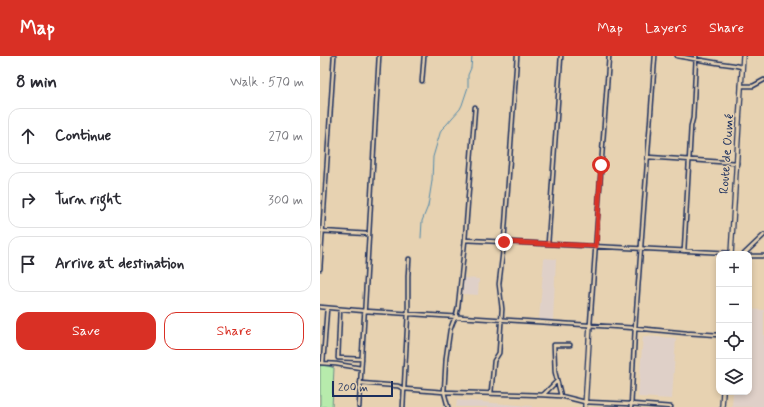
<!DOCTYPE html>
<html lang="en">
<head>
<meta charset="utf-8">
<style>
  body { margin:0; font-family:Mynerve,sans-serif; background:#f2f2f3; color:#2b2b33 }
  .controls { position:absolute; right:12px; bottom:12px; display:grid; overflow:hidden; border-radius:8px; box-shadow:0 2px 6px #0003 }
  .controls button { width:36px; height:36px; display:grid; place-items:center; padding:0; border:0; border-bottom:1px solid #e1e1e2; background:#fff; color:#2b2b33; font:20px sans-serif }
  .scale { position:absolute; left:12px; bottom:10px; width:61px; box-sizing:border-box; padding-left:4px; border:2px solid #1b2f5e; border-top:0; font-size:11px; line-height:14px; white-space:nowrap; color:#1b2f5e; -webkit-text-stroke:3px #e7d2b1; paint-order:stroke }
  .stop { position:absolute; width:12px; height:12px; margin:-9px; border:3px solid #d93025; border-radius:50%; background:#fff }
  .stop.end { background:#d93025; border-color:#fff; box-shadow:0 1px 4px #0008 }
  .list { margin:0; padding:0; list-style:none }
  h2 { display:flex; justify-content:space-between; align-items:center; height:52px; margin:0; padding:0 16px; font-size:17px }
  h2 small { font-size:13px; font-weight:400; color:#7c7c81 }
  .list li { display:grid; grid-template-columns:26px 1fr auto; gap:12px; align-items:center; box-sizing:border-box; height:56px; margin:0 8px 8px; padding:0 8px; border:1px solid #e1e1e2; border-radius:12px }
  .list b { display:block; font-size:15px; white-space:nowrap }
  .list em { font-size:13px; font-style:normal; color:#7c7c81 }
  .actions { display:flex; gap:8px; padding:12px 16px }
  .actions a { flex:1; padding:9px 0; border:1px solid #d93025; border-radius:12px; text-align:center; font-size:14px; color:#d93025 }
  .actions .main { background:#d93025; color:#fff }
  .icon { flex:none; width:22px; height:22px; fill:none; stroke:currentColor; stroke-width:2; stroke-linecap:round; stroke-linejoin:round }
  .map { position:relative; flex:none; width:444px; height:351px; overflow:hidden }
  header { display:flex; align-items:center; gap:24px; box-sizing:border-box; height:56px; padding:0 20px; background:#d93025; color:#fff }
  header strong { font-size:19px }
  nav { display:flex; gap:22px; margin-inline-start:auto; font-size:14px }
  main { display:flex }
  aside { flex:1; background:#fff }
  .map>svg:first-child { display:block }
</style>
</head>
<body>
<header>
<strong>Map</strong>
<nav><a>Map</a><a>Layers</a><a>Share</a></nav>
</header>
<main>
<aside>
<h2>8 min<small>Walk · 570 m</small></h2>
<ul class="list">
<li><svg class="icon" aria-label="ahead" viewBox="0 0 24 24"><path d="M12 20V5M6 11l6-6 6 6"/></svg><div><b>Continue</b></div><em>270 m</em></li>
<li><svg class="icon" aria-label="right" viewBox="0 0 24 24"><path d="M7 20v-9h11M14 6l5 5-5 5"/></svg><div><b>Turn right</b></div><em>300 m</em></li>
<li><svg class="icon" aria-label="arrive" viewBox="0 0 24 24"><path d="M6 21V4h12l-3 4 3 4H6"/></svg><div><b>Arrive at destination</b></div></li>
</ul>
<div class="actions"><a class="main">Save</a><a>Share</a></div>
</aside>
<div class="map">
<svg width="444" height="351" viewBox="0 0 444 351">
  <rect width="100%" height="100%" fill="#e7d2b1"/>
  <filter id="ink" filterUnits="userSpaceOnUse"><feTurbulence type="fractalNoise" baseFrequency=".025" numOctaves="2"/><feDisplacementMap in="SourceGraphic" scale="8" xChannelSelector="R" yChannelSelector="G"/><feConvolveMatrix kernelMatrix="1 2 1 2 8 2 1 2 1" color-interpolation-filters="sRGB"/></filter>
  <g filter="url(#ink)">
    <path fill="#dfd0c8" d="M 224,202 L 236,203 L 233,264 L 219,264 Z
      M 144,222 L 159,223 L 158,239 L 143,238 Z
      M 429,253 L 444,254 L 444,351 L 412,351 L 413,336 L 429,336 Z
      M 323,280 L 356,282 L 352,343 L 318,341 Z
      M 137,344 L 212,350 L 212,351 L 136,351 Z"/>
    <path fill="#b7ebac" stroke="#698d85" d="M 0,309 L 9,310 L 14,312 L 12,351 L 0,351 Z"/>
    <g fill="none" stroke-linecap="round" stroke-linejoin="round">
      <path stroke="#558aaa" stroke-width="1" d="M 101,182 L 102,165 L 108,150 L 112,125 L 113,101 L 121,74 L 127,68 L 132,62 L 140,53 L 142,49 L 148,31 L 148,19 L 151,12 L 152,0"/>
      <defs>
        <path id="street" d="M 357,0 L 398,7 L 413,9 L 422,11
          M 102,25 L 104,0
          M 421,30 L 433,30 L 444,24
          M 327,101 L 417,107
          M 0,175 L 49,178
          M 145,184 L 411,197
          M 228,188 L 241,0
          M 364,195 L 371,70 L 373,62 L 376,0
          M 424,198 L 444,179
          M 429,200 L 444,200
          M 0,213 L 14,0
          M 0,251 L 45,255 L 315,272 L 367,277 L 399,279
          M 20,253 L 18,302 L 42,303
          M 270,269 L 289,0
          M 0,307 L 16,308 L 41,312
          M 3,307 L 7,252
          M 40,327 L 78,330 L 84,333 L 124,336 L 222,339 L 241,340 L 265,346 L 311,348 L 351,351
          M 171,337 L 174,305 L 179,297 L 182,253 L 179,228 L 184,186 L 197,0
          M 223,339 L 237,325
          M 241,340 L 235,316 L 234,289 L 250,289
          M 39,351 L 49,178 L 59,0
          M 83,351 L 88,257 L 88,220 L 89,203
          M 128,351 L 124,336 L 126,302 L 130,274 L 133,266 L 136,260 L 138,251 L 145,184 L 155,51
          M 311,351 L 315,272 L 335,0"/>
        <path id="secondary" d="M 411,198 L 423,0
          M 265,351 L 270,269
          M 402,351 L 403,336"/>
      </defs>
      <use href="#street" stroke="#1b2f5e" stroke-width="5.5"/>
      <use href="#secondary" stroke="#1b2f5e" stroke-width="6"/>
      <use href="#street" stroke="#e7d2b1" stroke-width="2.5"/>
      <use href="#secondary" stroke="#e7d2b1" stroke-width="3.5"/>
    </g>
  </g>
  <g fill="none" stroke-linecap="round" stroke-linejoin="round" filter="url(#ink)">
    <path stroke="#d93025" stroke-width="5" d="M 184,186 L 276,190 L 281,109"/>
  </g>
  <g text-anchor="middle" dominant-baseline="central" stroke-width="3" stroke-linejoin="round" paint-order="stroke">
    <g font-size="13" fill="#1b2f5e" stroke="#e7d2b1">
      <text transform="translate(407 98) rotate(-86)">Route de Oumé</text>
    </g>
  </g>
</svg>
<div class="controls">
<button>+</button>
<button>−</button>
<button><svg class="icon" aria-label="locate" viewBox="0 0 24 24"><circle cx="12" cy="12" r="6"/><path d="M12 2v4M12 18v4M2 12h4M18 12h4"/></svg></button>
<button><svg class="icon" aria-label="layers" viewBox="0 0 24 24"><path d="M12 4l9 5-9 5-9-5zM3 14l9 5 9-5"/></svg></button>
</div>
<div class="scale">200 m</div>
<div class="stop" style="left:281px;top:109px"></div>
<div class="stop end" style="left:184px;top:186px"></div>
</div>
</main>
</body>
</html>
